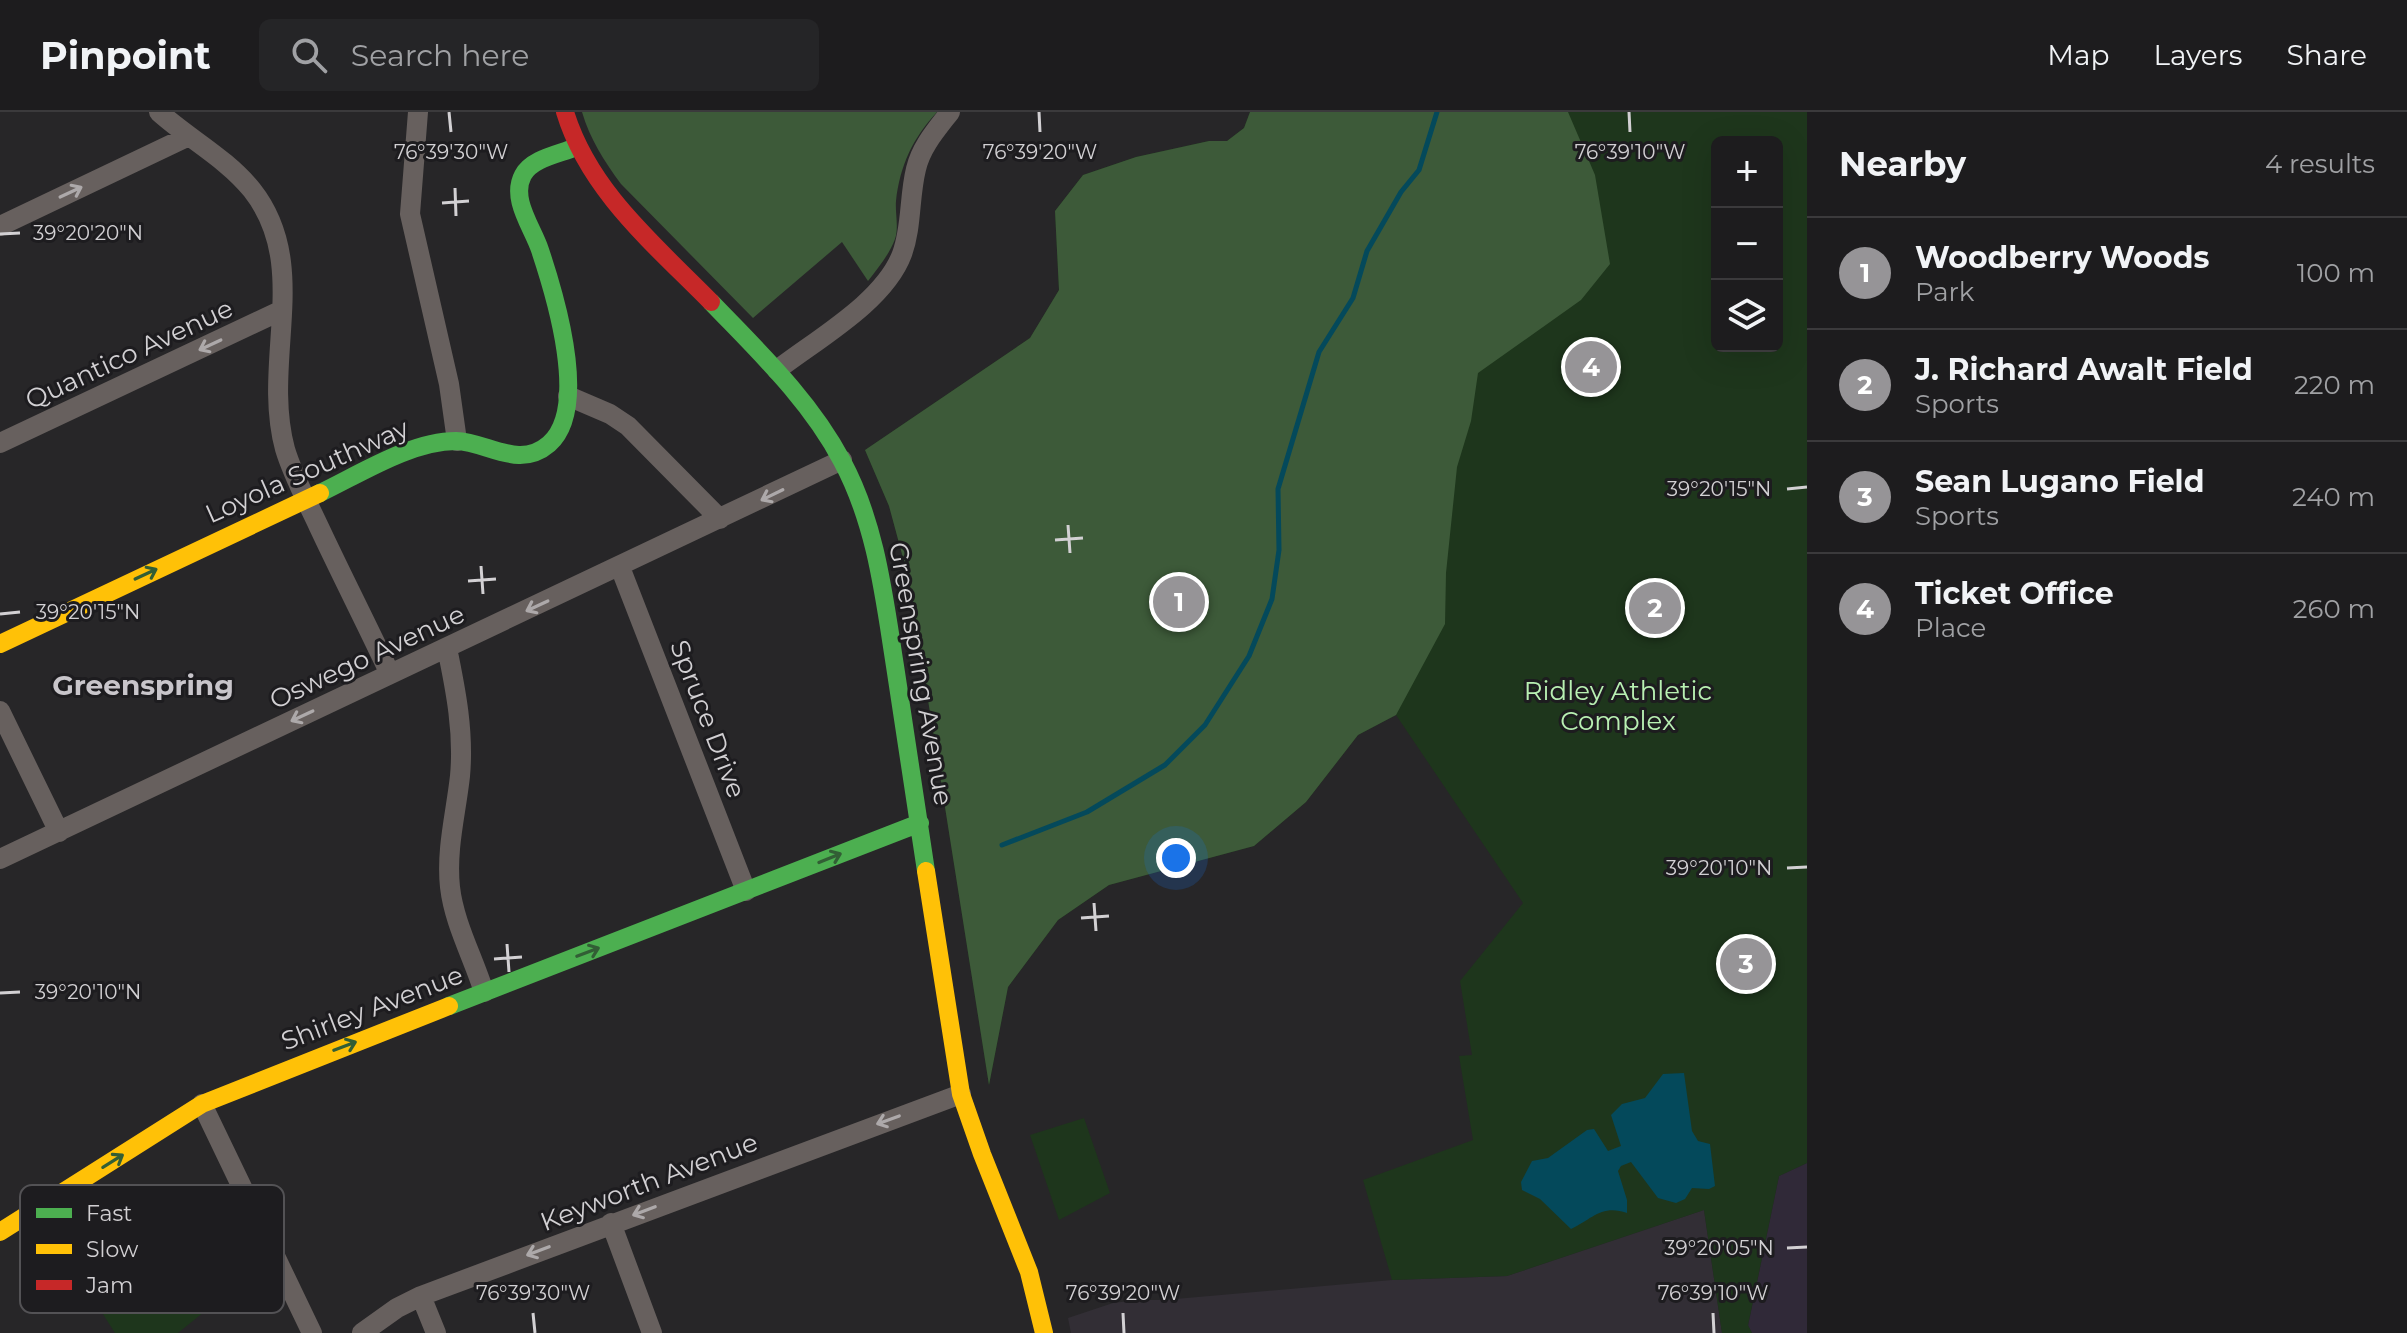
<!DOCTYPE html>
<html lang="en">
<head>
<meta charset="utf-8">
<style>
  body { margin:0; font-family:Montserrat,sans-serif; background:#252527; color:#f1f3f6 }
  .controls { position:absolute; right:24px; top:24px; display:grid; overflow:hidden; border-radius:12px; box-shadow:0 8px 32px #0002 }
  .controls button { width:72px; height:72px; display:grid; place-items:center; padding:0; border:0; border-bottom:2px solid #3b3a3c; background:#1d1c1e; color:#f1f3f6; font:40px sans-serif }
  .you { position:absolute; left:1176px; top:746px; width:28px; height:28px; margin:-20px; border:6px solid #fff; border-radius:50%; background:#1a73e8; box-shadow:0 0 0 12px #1a73e833 }
  .badge { display:grid; place-items:center; width:52px; height:52px; border-radius:50%; background:#969497; color:#fff; font-size:26px; font-weight:700 }
  .pin { position:absolute; translate:-50% -50%; border:4px solid #fff; box-shadow:0 2px 8px #0006 }
  .list { margin:0; padding:0; list-style:none }
  h2 { display:flex; justify-content:space-between; align-items:center; height:104px; margin:0; padding:0 32px; font-size:34px }
  h2 small { font-size:26px; font-weight:400; color:#a0a1a4 }
  .list li { display:grid; grid-template-columns:52px 1fr auto; gap:24px; align-items:center; box-sizing:border-box; height:112px; padding:0 32px; border-top:2px solid #3b3a3c }
  .list b { display:block; font-size:30px; white-space:nowrap }
  .list p { margin:0; font-size:26px; white-space:nowrap; color:#a0a1a4 }
  .list em { font-size:26px; font-style:normal; color:#a0a1a4 }
  .icon { flex:none; width:44px; height:44px; fill:none; stroke:currentColor; stroke-width:2; stroke-linecap:round; stroke-linejoin:round }
  .map { position:relative; flex:none; width:1807px; height:1221px; overflow:hidden }
  header { display:flex; align-items:center; gap:48px; box-sizing:border-box; height:112px; padding:0 40px; background:#1d1c1e; border-bottom:2px solid #3b3a3c }
  header strong { font-size:38px }
  nav { display:flex; gap:44px; margin-inline-start:auto; font-size:28px }
  .search { width:560px; height:72px; background:#252527; display:flex; align-items:center; gap:20px; box-sizing:border-box; padding:0 28px; border-radius:12px; color:#a0a1a4; font-size:30px }
  main { display:flex }
  aside { flex:1; background:#1d1c1e }
  .map>svg:first-child { display:block }
</style>
</head>
<body>
<header>
<strong>Pinpoint</strong>
<div class="search"><svg class="icon" aria-label="search" viewBox="0 0 24 24"><circle cx="10" cy="10" r="6"/><path d="M15 15l6 6"/></svg>Search here</div>
<nav><a>Map</a><a>Layers</a><a>Share</a></nav>
</header>
<main>
<div class="map">
<svg width="1807" height="1221" viewBox="0 0 1807 1221">
  <rect width="100%" height="100%" fill="#272628"/>
  <path fill="#302938" d="M 1807,1051 L 1807,1221 L 1752,1221 L 1748,1214 L 1779,1064 Z"/>
  <path fill="#322e35" d="M 1704,1098 L 1722,1221 L 1071,1221 L 1068,1206 L 1113,1191 L 1137,1188 L 1164,1188 L 1392,1168 L 1507,1164 Z"/>
  <path fill="#1e361c" fill-rule="evenodd" d="M 1250,0 L 1807,0 L 1807,1051 L 1779,1064 L 1748,1213 L 1752,1221 L 1722,1221 L 1704,1098 L 1507,1164 L 1392,1168 L 1363,1068 L 1473,1028 L 1459,944 L 1472,943 L 1460,869 L 1523,791 L 1396,603 L 1358,623 L 1306,690 L 1254,734 L 1109,773 L 1058,808 L 1008,875 L 989,973 L 909,468 L 889,394 L 865,338 L 1030,226 L 1059,178 L 1055,99 L 1083,63 L 1136,45 L 1209,29 L 1227,29 L 1244,16 ZM 1717,30 L 1777,30 L 1777,234 L 1717,234 Z
    M 1084,1006 L 1110,1081 L 1059,1108 L 1030,1023 Z
    M 233,1096 L 262,1153 L 178,1221 L 115,1221 L 92,1185 Z"/>
  <path fill="#3d5a39" d="M 582,0 L 937,0 C 913,26 900,53 896,89 C 895,101 899,115 895,127 C 889,143 878,156 868,169 L 842,130 L 753,206 L 621,72 C 604,49 590,27 582,0 Z
    M 1250,0 L 1568,0 L 1595,63 L 1610,152 L 1581,188 L 1478,261 L 1471,309 L 1457,355 L 1446,461 L 1445,512 L 1396,603 L 1358,623 L 1306,690 L 1254,734 L 1109,773 L 1058,808 L 1008,875 L 989,973 L 909,468 L 889,394 L 865,338 L 1030,226 L 1059,178 L 1055,99 L 1083,63 L 1136,45 L 1209,29 L 1227,29 L 1244,16 Z"/>
  <path fill="#04495b" d="M 1684,961 L 1692,1019 L 1698,1029 L 1710,1032 L 1715,1074 L 1709,1077 L 1692,1076 L 1685,1087 L 1676,1091 L 1658,1086 L 1631,1050 L 1621,1054 L 1618,1059 L 1627,1088 L 1627,1101 C 1602,1092 1592,1107 1571,1117 L 1540,1087 L 1522,1078 L 1521,1070 L 1532,1049 L 1548,1046 L 1587,1018 L 1594,1017 L 1608,1039 L 1621,1034 L 1611,1003 L 1622,992 L 1645,986 L 1663,962 Z"/>
  <g fill="none" stroke-linecap="round" stroke-linejoin="round">
    <path stroke="#04495b" stroke-width="5" d="M 1002,733 L 1087,700 L 1165,653 L 1205,613 L 1249,544 L 1272,487 L 1279,438 L 1278,377 L 1319,240 L 1353,186 L 1367,139 L 1401,80 L 1419,58 L 1437,0"/>
    <path stroke="#67605e" stroke-width="20" d="M 159,0 C 189,27 226,46 252,78 C 312,154 261,248 285,337 C 293,364 307,389 319,415 C 342,464 367,513 390,562
      M 418,0 L 410,102 L 449,272 L 457,329
      M 0,114 L 189,24
      M 777,258 C 817,227 884,190 902,142 C 912,115 909,85 916,57 C 921,35 936,18 950,0
      M 568,284 L 610,302 L 628,314 L 720,407
      M 0,331 L 280,199
      M 620,455 L 746,779
      M 447,536 C 456,579 464,621 460,664 C 456,701 446,737 450,775 C 454,811 473,845 484,880
      M 0,599 L 59,720
      M 0,747 L 842,348
      M 202,992 L 312,1221
      M 611,1111 L 652,1221
      M 421,1184 L 436,1221
      M 362,1221 L 397,1196 L 421,1184 L 961,982"/>
    <path stroke="#4caf50" stroke-width="18" d="M 711,190 C 758,239 810,288 842,349 C 876,412 884,484 895,554 C 905,622 916,691 926,759
      M 320,381 C 360,362 411,329 456,329 C 488,330 519,358 549,332 C 590,296 555,183 540,138 C 533,116 510,87 523,63 C 532,46 560,42 576,35
      M 449,894 L 920,711"/>
    <path stroke="#ffc107" stroke-width="18" d="M 0,532 L 320,381
      M 926,759 L 961,982 L 982,1042 L 1029,1160 L 1044,1221
      M 0,1120 L 202,992 L 449,894"/>
    <path stroke="#c62828" stroke-width="18" d="M 565,0 C 589,79 655,133 711,190"/>
  </g>
  <defs><path id="oneway-shaft" d="M-6 0H5M1.5-3L5.5 0L1.5 3" fill="none" stroke-width="1.6" stroke-linecap="round" stroke-linejoin="round" transform="scale(2)"/></defs>
  <g stroke="#ada9aa">
    <use href="#oneway-shaft" transform="translate(71 80) rotate(-25)"/>
    <use href="#oneway-shaft" transform="translate(210 233) rotate(155)"/>
    <use href="#oneway-shaft" transform="translate(772 383) rotate(154)"/>
    <use href="#oneway-shaft" transform="translate(537 494) rotate(155)"/>
    <use href="#oneway-shaft" transform="translate(302 604) rotate(155)"/>
    <use href="#oneway-shaft" transform="translate(888 1008) rotate(160)"/>
    <use href="#oneway-shaft" transform="translate(644 1099) rotate(159)"/>
    <use href="#oneway-shaft" transform="translate(538 1139) rotate(159)"/>
  </g>
  <g stroke="#325e35">
    <use href="#oneway-shaft" transform="translate(146 462) rotate(-25)"/>
    <use href="#oneway-shaft" transform="translate(830 746) rotate(-22)"/>
    <use href="#oneway-shaft" transform="translate(588 840) rotate(-21)"/>
    <use href="#oneway-shaft" transform="translate(345 934) rotate(-21)"/>
    <use href="#oneway-shaft" transform="translate(113 1049) rotate(-32)"/>
  </g>
  <path fill="none" stroke="#d2d0d3" stroke-width="3" d="M 449,0 L 451,20M 1039,0 L 1040,20M 1629,0 L 1630,20M 455,76 L 456,104M 442,91 L 469,89M 0,122 L 20,121M 1787,377 L 1807,375M 1068,413 L 1070,441M 1055,428 L 1083,426M 481,454 L 483,482M 468,469 L 496,467M 0,502 L 20,500M 1787,756 L 1807,755M 1094,791 L 1096,819M 1081,806 L 1109,804M 507,832 L 509,860M 494,847 L 522,845M 0,881 L 20,880M 1787,1136 L 1807,1135M 533,1201 L 535,1221M 1123,1201 L 1124,1221M 1713,1201 L 1714,1221"/>
  <g text-anchor="middle" dominant-baseline="central" stroke-width="6" stroke-linejoin="round" paint-order="stroke">
    <g font-size="26" fill="#d2d0d3" stroke="#1d1c1f">
      <text transform="translate(129 242) rotate(-25)">Quantico Avenue</text>
      <text transform="translate(307 359) rotate(-24)">Loyola Southway</text>
      <text transform="translate(367 545) rotate(-25)">Oswego Avenue</text>
      <text transform="translate(921 562) rotate(80)">Greenspring Avenue</text>
      <text transform="translate(708 607) rotate(69)">Spruce Drive</text>
      <text transform="translate(372 896) rotate(-21)">Shirley Avenue</text>
      <text transform="translate(649 1070) rotate(-21)">Keyworth Avenue</text>
    </g>
    <g font-size="26" fill="#b8f0b2" stroke="#1d1c1f">
      <text x="1618" y="579">Ridley Athletic<tspan x="1618" dy="30">Complex</tspan></text>
    </g>
    <g font-size="28" font-weight="bold" fill="#c8c5ca" stroke="#1d1c1f">
      <text x="143" y="573">Greenspring</text>
    </g>
  </g>
  <rect x="20" y="1073" width="264" height="128" rx="12" fill="#1d1c1f" stroke="#535255" stroke-width="2"/>
  <rect x="36" y="1096" width="36" height="10" fill="#4caf50"/>
  <rect x="36" y="1132" width="36" height="10" fill="#ffc107"/>
  <rect x="36" y="1168" width="36" height="10" fill="#c62828"/>
  <g font-size="22" fill="#d2d0d3">
    <text x="86" y="1109">Fast</text>
    <text x="86" y="1145">Slow</text>
    <text x="86" y="1181">Jam</text>
  </g>
  <g font-size="20" text-anchor="middle" fill="#d2d0d3" stroke="#1d1c1f" stroke-width="6" stroke-linejoin="round" paint-order="stroke">
    <text x="451" y="47">76°39'30"W</text>
    <text x="1040" y="47">76°39'20"W</text>
    <text x="1630" y="47">76°39'10"W</text>
    <text x="88" y="128">39°20'20"N</text>
    <text x="1719" y="384">39°20'15"N</text>
    <text x="88" y="507">39°20'15"N</text>
    <text x="1719" y="763">39°20'10"N</text>
    <text x="88" y="887">39°20'10"N</text>
    <text x="1719" y="1143">39°20'05"N</text>
    <text x="533" y="1188">76°39'30"W</text>
    <text x="1123" y="1188">76°39'20"W</text>
    <text x="1713" y="1188">76°39'10"W</text>
  </g>
</svg>
<div class="controls">
<button>+</button>
<button>−</button>
<button><svg class="icon" aria-label="layers" viewBox="0 0 24 24"><path d="M12 4l9 5-9 5-9-5zM3 14l9 5 9-5"/></svg></button>
</div>
<div class="you"></div>
<div class="pin badge" style="left:1179px;top:490px">1</div>
<div class="pin badge" style="left:1655px;top:496px">2</div>
<div class="pin badge" style="left:1746px;top:852px">3</div>
<div class="pin badge" style="left:1591px;top:255px">4</div>
</div>
<aside>
<h2>Nearby<small>4 results</small></h2>
<ul class="list">
<li><span class="badge">1</span><div><b>Woodberry Woods</b><p>Park</p></div><em>100 m</em></li>
<li><span class="badge">2</span><div><b>J. Richard Awalt Field</b><p>Sports</p></div><em>220 m</em></li>
<li><span class="badge">3</span><div><b>Sean Lugano Field</b><p>Sports</p></div><em>240 m</em></li>
<li><span class="badge">4</span><div><b>Ticket Office</b><p>Place</p></div><em>260 m</em></li>
</ul>
</aside>
</main>
</body>
</html>
